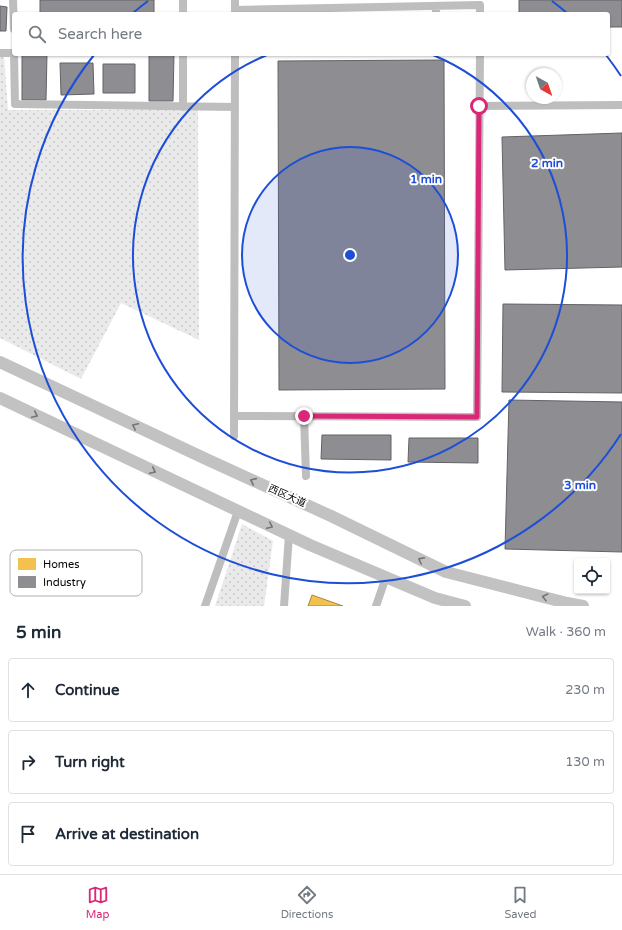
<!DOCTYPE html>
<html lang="en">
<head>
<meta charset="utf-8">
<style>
  body { margin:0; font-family:"Varela Round","Noto Sans SC",sans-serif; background:#f2f2f3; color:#1f2937 }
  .controls { position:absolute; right:12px; bottom:12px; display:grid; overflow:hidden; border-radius:4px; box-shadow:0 1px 3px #0004 }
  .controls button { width:36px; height:36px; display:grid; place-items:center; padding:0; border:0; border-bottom:1px solid #e0e1e3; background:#fff; color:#1f2937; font:20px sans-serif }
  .compass { position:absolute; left:526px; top:68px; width:36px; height:36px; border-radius:50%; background:#fff; box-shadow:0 1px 3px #0004; rotate:140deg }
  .stop { position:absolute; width:12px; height:12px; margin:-9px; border:3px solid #db2777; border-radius:50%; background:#fff }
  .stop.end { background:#db2777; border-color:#fff; box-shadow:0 1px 4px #0008 }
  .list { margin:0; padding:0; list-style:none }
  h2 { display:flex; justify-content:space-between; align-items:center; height:52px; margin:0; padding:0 16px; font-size:17px }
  h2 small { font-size:13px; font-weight:400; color:#747a83 }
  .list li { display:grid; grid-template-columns:26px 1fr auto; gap:12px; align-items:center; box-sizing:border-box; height:64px; margin:0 8px 8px; padding:0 8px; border:1px solid #e0e1e3; border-radius:4px }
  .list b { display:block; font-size:15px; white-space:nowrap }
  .list em { font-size:13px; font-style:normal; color:#747a83 }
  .icon { flex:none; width:22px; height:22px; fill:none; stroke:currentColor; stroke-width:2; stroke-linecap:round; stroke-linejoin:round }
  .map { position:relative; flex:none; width:622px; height:606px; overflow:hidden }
  .search { position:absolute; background:#fff; box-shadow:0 1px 3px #0004; left:12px; right:12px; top:12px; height:44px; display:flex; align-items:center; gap:10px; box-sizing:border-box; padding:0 14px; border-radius:4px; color:#747a83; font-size:15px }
  .sheet { height:268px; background:#fff }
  nav { display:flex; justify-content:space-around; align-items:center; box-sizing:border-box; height:56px; border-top:1px solid #e0e1e3; background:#fff; font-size:11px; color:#747a83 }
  nav a { display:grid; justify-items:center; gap:2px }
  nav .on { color:#db2777 }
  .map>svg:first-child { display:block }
</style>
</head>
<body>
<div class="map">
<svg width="622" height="606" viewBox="0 0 622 606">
  <defs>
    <pattern id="grass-dots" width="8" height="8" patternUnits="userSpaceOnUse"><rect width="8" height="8" fill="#eaeaea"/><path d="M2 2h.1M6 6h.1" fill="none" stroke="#c7c7c7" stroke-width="1.8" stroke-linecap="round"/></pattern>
  </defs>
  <rect width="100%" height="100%" fill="#fff"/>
  <path fill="url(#grass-dots)" d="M 0,55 L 4,55 L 8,110 L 198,110 L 199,340 L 121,303 L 81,379 L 0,338 Z
    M 242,524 L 273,541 L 264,606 L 215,606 Z"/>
  <path fill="#f2c14e" stroke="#a98737" d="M 312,595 L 343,606 L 308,606 Z"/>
  <path fill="#8d8d92" stroke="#636366" d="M 40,0 L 154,0 L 154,14 L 40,14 Z
    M 519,0 L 622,0 L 622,27 L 608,27 L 608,14 L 519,14 Z
    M 0,6 L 7,7 L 6,31 L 0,31 Z
    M 22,54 L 47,54 L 46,100 L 22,100 Z
    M 149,54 L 174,54 L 173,101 L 149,101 Z
    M 444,60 L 445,389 L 279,390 L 278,61 Z
    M 60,63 L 93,63 L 94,94 L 61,95 Z
    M 103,64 L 135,64 L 135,93 L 103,93 Z
    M 622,133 L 622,267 L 505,270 L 502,137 Z
    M 503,304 L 622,305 L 622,393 L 502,392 Z
    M 509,400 L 622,402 L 622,552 L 505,549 Z
    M 322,435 L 391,435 L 391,460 L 321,459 Z
    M 409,438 L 478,438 L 478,463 L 408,462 Z"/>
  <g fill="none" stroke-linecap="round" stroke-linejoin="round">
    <path stroke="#bebebe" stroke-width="8" d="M 13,0 L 14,29
      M 235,10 L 480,5 L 480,14
      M 183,14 L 183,0
      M 235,14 L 235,0
      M 436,14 L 436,6
      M 0,53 L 14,53
      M 14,54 L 15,104 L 235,107
      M 183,54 L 183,107
      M 479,106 L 622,105
      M 234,416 L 477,417 L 480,54
      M 304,416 L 306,476
      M 234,436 L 235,54
      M 205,606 L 238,511
      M 284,606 L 289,535
      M 376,606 L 386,577"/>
    <path stroke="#c2c2c2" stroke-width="12" d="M 0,362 L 206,459 L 331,516 L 446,572 L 567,603 L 583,606
      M 0,398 L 310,545 L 435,598 L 465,606"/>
  </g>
  <defs><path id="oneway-chevron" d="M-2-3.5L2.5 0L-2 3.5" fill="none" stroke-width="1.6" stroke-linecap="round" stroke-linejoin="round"/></defs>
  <g stroke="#747474">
    <use href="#oneway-chevron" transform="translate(35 415) rotate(25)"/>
    <use href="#oneway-chevron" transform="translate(135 426) rotate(-155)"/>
    <use href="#oneway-chevron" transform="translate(153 471) rotate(25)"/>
    <use href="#oneway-chevron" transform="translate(253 481) rotate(-156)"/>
    <use href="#oneway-chevron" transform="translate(270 526) rotate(25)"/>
    <use href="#oneway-chevron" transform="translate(421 560) rotate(-154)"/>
    <use href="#oneway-chevron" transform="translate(545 597) rotate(-166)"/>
  </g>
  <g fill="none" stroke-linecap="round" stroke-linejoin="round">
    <path stroke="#db2777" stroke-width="5" d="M 304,416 L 477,417 L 479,106"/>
  </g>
  <circle cx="350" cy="255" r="108" fill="#1d4ed8" fill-opacity=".12"/>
  <g fill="none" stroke="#1d4ed8" stroke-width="2">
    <circle cx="350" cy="255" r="108"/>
    <path d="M433 55A217 217 0 1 1 267 55"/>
    <path d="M621 434A325 325 0 1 1 94 55M133 13A325 325 0 0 1 148 1M552 1A325 325 0 0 1 567 13M606 55A325 325 0 0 1 621 76"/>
  </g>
  <g text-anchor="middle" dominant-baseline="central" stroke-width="4" stroke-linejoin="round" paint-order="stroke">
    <g font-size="10" fill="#000" stroke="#fff">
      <text transform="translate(287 496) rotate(24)">西区大道</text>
    </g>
  </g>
  <rect x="10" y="550" width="132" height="46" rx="6" fill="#fff" stroke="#b2b2b2" stroke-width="1"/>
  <rect x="18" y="558" width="18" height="12" fill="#f2c14e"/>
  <rect x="18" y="576" width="18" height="12" fill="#8d8d92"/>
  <g font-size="11" fill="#000">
    <text x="43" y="568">Homes</text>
    <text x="43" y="586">Industry</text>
  </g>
  <circle cx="350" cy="255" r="6" fill="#1d4ed8" stroke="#fff" stroke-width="2"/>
  <g font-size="12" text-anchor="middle" font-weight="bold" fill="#1d4ed8" stroke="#fff" stroke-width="4" stroke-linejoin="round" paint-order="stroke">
    <text x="547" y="167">2 min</text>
    <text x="426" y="183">1 min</text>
    <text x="580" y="489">3 min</text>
  </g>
</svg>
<div class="controls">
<button><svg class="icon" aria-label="locate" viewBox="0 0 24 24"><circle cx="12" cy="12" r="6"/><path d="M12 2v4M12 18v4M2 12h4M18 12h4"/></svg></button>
</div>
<svg class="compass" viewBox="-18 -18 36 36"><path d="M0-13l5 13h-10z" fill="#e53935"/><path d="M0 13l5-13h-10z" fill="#747a83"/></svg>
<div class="stop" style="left:479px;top:106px"></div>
<div class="stop end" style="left:304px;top:416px"></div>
<div class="search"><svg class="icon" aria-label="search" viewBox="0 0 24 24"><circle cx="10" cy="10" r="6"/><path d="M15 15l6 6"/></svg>Search here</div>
</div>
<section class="sheet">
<h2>5 min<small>Walk · 360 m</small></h2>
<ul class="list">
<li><svg class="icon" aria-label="ahead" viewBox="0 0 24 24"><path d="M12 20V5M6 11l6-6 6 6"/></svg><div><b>Continue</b></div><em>230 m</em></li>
<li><svg class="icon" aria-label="right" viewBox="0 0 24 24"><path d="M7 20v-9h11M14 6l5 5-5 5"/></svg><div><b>Turn right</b></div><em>130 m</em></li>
<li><svg class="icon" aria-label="arrive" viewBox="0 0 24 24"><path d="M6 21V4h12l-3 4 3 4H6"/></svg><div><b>Arrive at destination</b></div></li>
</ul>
</section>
<nav>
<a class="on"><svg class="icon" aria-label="map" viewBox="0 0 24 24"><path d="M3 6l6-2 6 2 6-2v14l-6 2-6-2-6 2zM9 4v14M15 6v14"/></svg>Map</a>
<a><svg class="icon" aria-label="directions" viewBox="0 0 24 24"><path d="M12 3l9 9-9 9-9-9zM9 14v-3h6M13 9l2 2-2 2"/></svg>Directions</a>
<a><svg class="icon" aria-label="saved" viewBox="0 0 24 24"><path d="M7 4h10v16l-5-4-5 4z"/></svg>Saved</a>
</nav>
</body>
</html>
